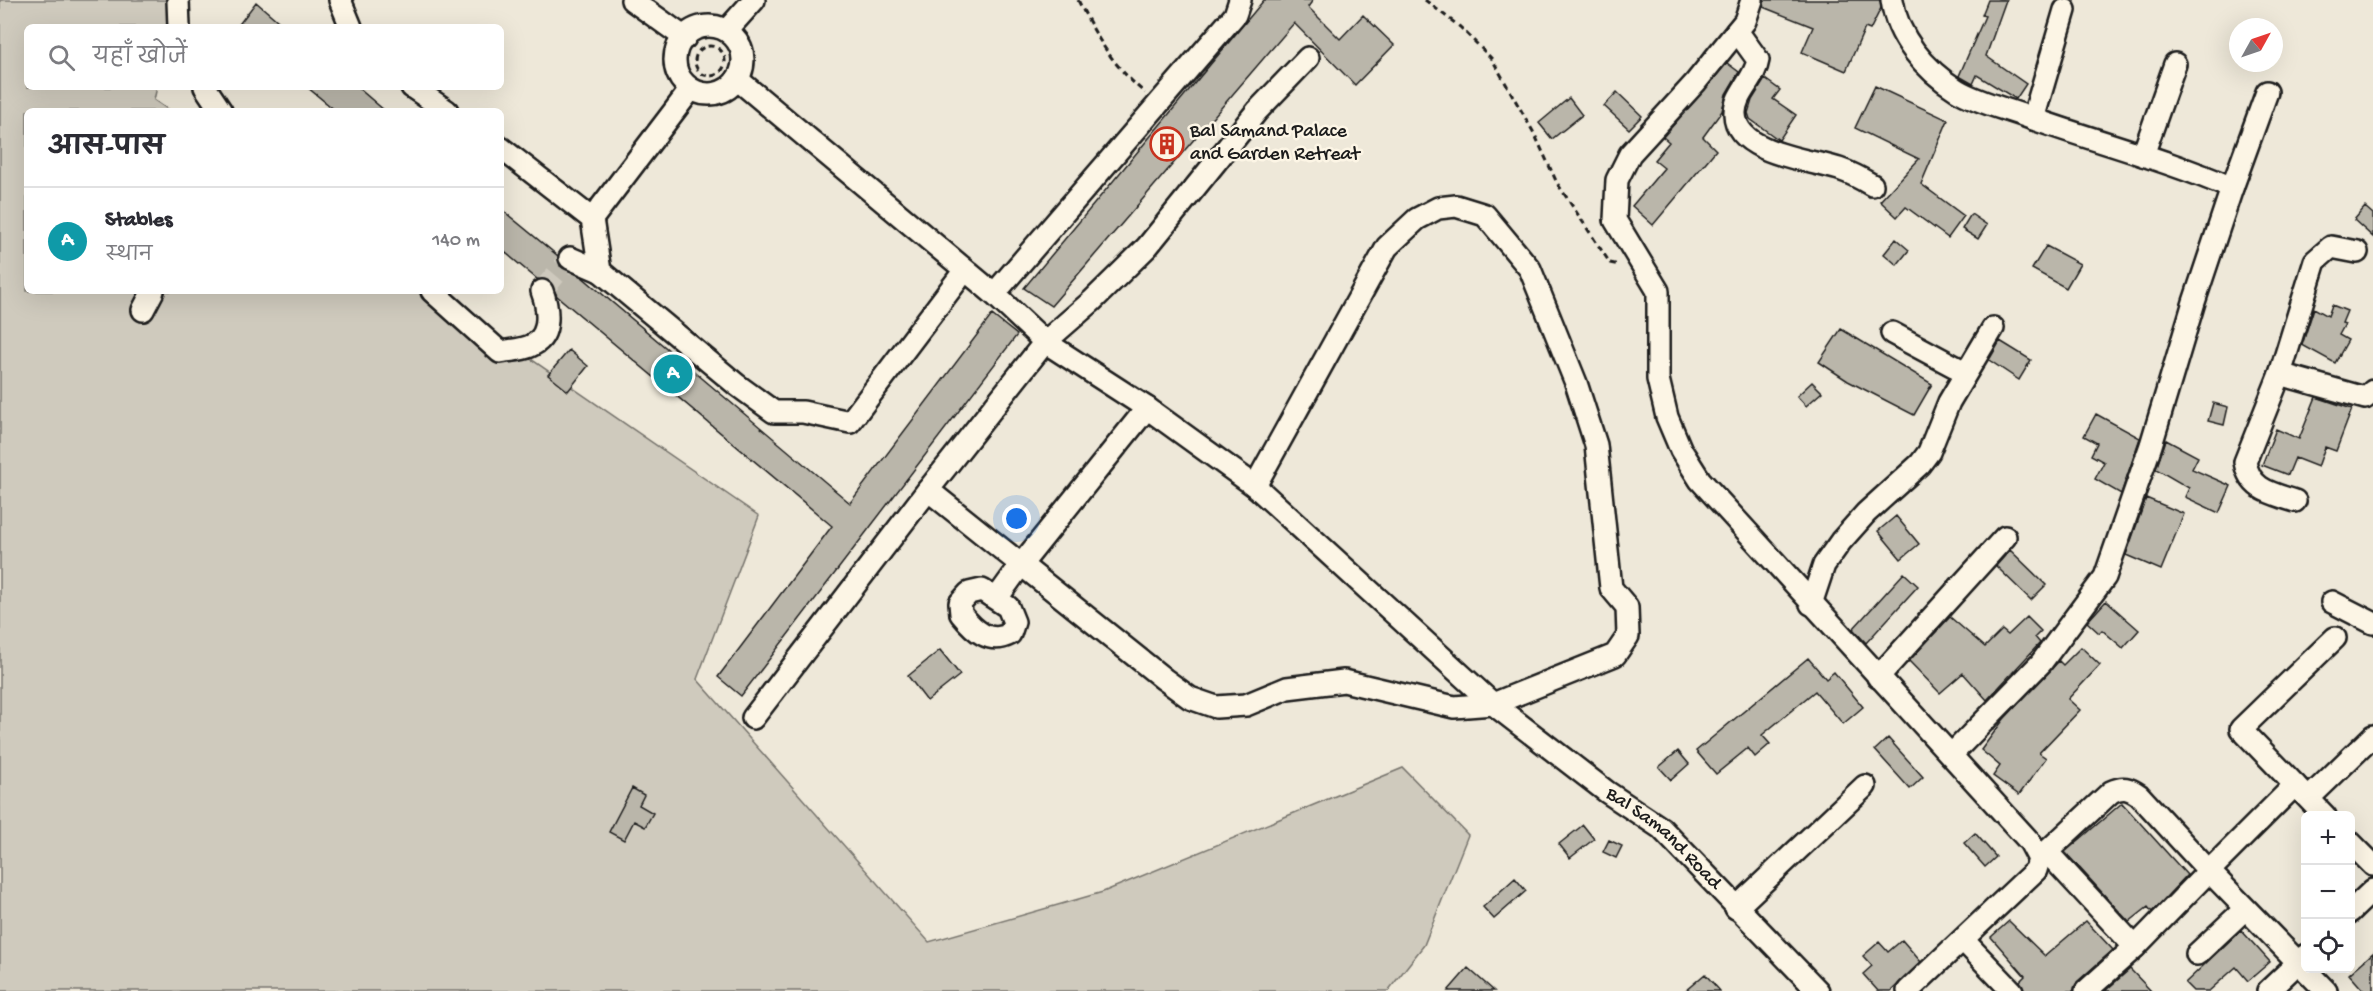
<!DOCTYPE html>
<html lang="hi">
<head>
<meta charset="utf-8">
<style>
  body { margin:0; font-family:"Gochi Hand","Playpen Sans Deva",sans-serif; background:#f7f7f7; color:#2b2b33 }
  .controls { position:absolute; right:18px; bottom:18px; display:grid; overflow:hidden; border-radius:9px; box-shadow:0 6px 24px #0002 }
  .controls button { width:54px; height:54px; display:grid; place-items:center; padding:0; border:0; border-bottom:2px solid #e1e1e2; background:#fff; color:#2b2b33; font:30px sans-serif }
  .compass { position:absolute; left:2229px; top:18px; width:54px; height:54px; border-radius:50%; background:#fff; box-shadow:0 6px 24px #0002; rotate:50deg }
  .you { position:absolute; left:1017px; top:519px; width:21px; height:21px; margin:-15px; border:4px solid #fff; border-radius:50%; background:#1a73e8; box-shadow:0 0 0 9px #1a73e833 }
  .badge { display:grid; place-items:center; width:39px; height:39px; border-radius:50%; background:#7c3aed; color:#fff; font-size:20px; font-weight:700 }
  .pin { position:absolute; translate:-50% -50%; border:3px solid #fff; box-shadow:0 2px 6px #0006 }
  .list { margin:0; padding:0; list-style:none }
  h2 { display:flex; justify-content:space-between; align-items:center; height:78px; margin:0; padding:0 24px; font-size:26px }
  h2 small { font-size:20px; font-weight:400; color:#7c7c81 }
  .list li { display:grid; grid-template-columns:39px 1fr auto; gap:18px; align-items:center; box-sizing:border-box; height:108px; padding:0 24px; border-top:2px solid #e1e1e2 }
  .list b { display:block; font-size:22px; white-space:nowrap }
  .list p { margin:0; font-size:20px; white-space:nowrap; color:#7c7c81 }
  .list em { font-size:20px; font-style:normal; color:#7c7c81 }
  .icon { flex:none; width:33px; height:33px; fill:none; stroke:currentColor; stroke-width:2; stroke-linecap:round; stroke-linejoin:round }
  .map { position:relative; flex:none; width:2373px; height:991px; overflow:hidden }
  .search { position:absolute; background:#fff; box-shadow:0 6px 24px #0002; left:24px; top:24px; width:480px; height:66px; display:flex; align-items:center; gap:15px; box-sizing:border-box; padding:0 21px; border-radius:9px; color:#7c7c81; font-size:22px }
  .panel { position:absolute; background:#fff; box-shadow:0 6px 24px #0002; left:24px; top:108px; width:480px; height:186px; border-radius:9px }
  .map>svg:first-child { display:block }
</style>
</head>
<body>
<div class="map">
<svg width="2373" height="991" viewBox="0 0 2373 991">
  <rect width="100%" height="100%" fill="#eee8d9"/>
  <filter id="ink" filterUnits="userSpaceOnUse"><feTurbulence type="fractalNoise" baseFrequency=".0167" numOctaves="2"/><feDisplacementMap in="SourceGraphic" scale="12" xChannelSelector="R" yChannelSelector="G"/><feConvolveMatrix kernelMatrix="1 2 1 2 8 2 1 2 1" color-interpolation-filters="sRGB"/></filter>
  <g filter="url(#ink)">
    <path fill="#cfcabd" stroke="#76736c" stroke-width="1.5" d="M 0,0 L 178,0 L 171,27 L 27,27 L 27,87 L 157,87 L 154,100 L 170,111 L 27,111 L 27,291 L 432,291 L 759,516 L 697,679 L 929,942 L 1103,892 L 1403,768 L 1468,835 L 1424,945 L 1388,991 L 0,991 Z"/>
    <path fill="#bab6aa" stroke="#1c1c1c" stroke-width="1.5" d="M 1264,0 L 1313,0 L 1308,7 L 1340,39 L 1363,15 L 1394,45 L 1355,85 L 1294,23 L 1051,306 L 1024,288 Z
      M 1764,0 L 1880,0 L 1881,8 L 1870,30 L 1865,28 L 1846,71 L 1802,52 L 1813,27 L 1763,7 Z
      M 1988,0 L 2006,0 L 1986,56 L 2026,84 L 2016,99 L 1977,75 L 1973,84 L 1959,76 L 1985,16 L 1982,15 Z
      M 256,2 L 285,27 L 237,27 Z
      M 1727,63 L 1739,72 L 1726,94 L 1722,111 L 1703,137 L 1716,150 L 1653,225 L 1632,206 L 1664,168 L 1654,160 L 1669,142 L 1663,137 Z
      M 1765,79 L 1780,90 L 1773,99 L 1796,115 L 1779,140 L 1750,119 L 1748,113 L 1752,100 Z
      M 1875,86 L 1948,120 L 1921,184 L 1964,216 L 1948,238 L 1906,207 L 1897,217 L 1880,201 L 1919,159 L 1855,128 Z
      M 307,87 L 357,87 L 385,111 L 336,111 Z
      M 1617,92 L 1642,116 L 1629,129 L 1604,106 Z
      M 1569,98 L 1582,115 L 1552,139 L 1539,123 Z
      M 2365,207 L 2373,214 L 2373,237 L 2354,220 Z
      M 501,209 L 558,256 L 560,266 L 582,277 L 850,503 L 992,315 L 1017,335 L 741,696 L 718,677 L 832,526 L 557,296 L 550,281 L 537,279 L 501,249 Z
      M 1971,214 L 1987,225 L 1978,239 L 1962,229 Z
      M 1896,239 L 1909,250 L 1897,265 L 1884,254 Z
      M 2046,246 L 2080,264 L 2066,288 L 2032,269 Z
      M 2332,305 L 2347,311 L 2342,323 L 2345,324 L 2339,335 L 2348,340 L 2335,363 L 2302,345 L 2314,308 L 2328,316 Z
      M 1841,329 L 1932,384 L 1914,415 L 1848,381 L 1819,362 Z
      M 2000,341 L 2031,360 L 2019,380 L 1989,360 Z
      M 569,350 L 588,366 L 568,391 L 548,375 Z
      M 1812,382 L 1822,392 L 1806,406 L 1797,396 Z
      M 2316,397 L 2352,409 L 2336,451 L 2325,447 L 2318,467 L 2295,458 L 2288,475 L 2262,465 L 2276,429 L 2299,439 Z
      M 2213,403 L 2228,407 L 2224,425 L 2208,421 Z
      M 2096,414 L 2140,438 L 2121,494 L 2095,479 L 2104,462 L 2091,455 L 2097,443 L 2084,436 Z
      M 2166,440 L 2198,457 L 2192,469 L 2231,486 L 2219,513 L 2185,497 L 2189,488 L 2156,469 Z
      M 2146,498 L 2184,514 L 2161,570 L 2126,555 Z
      M 1896,516 L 1919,544 L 1901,559 L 1878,531 Z
      M 2010,550 L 2046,585 L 2031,600 L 1996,566 Z
      M 1904,573 L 1918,586 L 1866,643 L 1853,629 Z
      M 2106,601 L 2139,630 L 2123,648 L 2102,630 L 2099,633 L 2087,622 Z
      M 1950,617 L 1985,647 L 2002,630 L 2008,635 L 2027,617 L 2041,631 L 2035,637 L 2040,643 L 1987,700 L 1963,673 L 1940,693 L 1909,661 Z
      M 2081,647 L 2100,665 L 2068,699 L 2080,710 L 2039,753 L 2046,758 L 2019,795 L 1993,776 L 2000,766 L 1981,750 L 2004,719 L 2059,661 L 2063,665 Z
      M 940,650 L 960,675 L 927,701 L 908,676 Z
      M 1808,658 L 1826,679 L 1834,672 L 1863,707 L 1843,724 L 1815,691 L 1762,735 L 1770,744 L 1755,757 L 1748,748 L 1716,774 L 1696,751 Z
      M 1888,738 L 1923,777 L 1910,789 L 1875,750 Z
      M 1678,751 L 1689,764 L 1671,780 L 1659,767 Z
      M 632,788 L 644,795 L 639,805 L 653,813 L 645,827 L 634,821 L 624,840 L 609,832 Z
      M 2122,803 L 2187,875 L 2152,912 L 2148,907 L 2129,922 L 2065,852 Z
      M 1583,825 L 1594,839 L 1570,858 L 1559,844 Z
      M 1975,833 L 1996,857 L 1985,867 L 1964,843 Z
      M 1609,840 L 1622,846 L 1616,858 L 1603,852 Z
      M 1515,878 L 1526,891 L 1494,919 L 1483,907 Z
      M 2009,921 L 2045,956 L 2086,921 L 2113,950 L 2077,982 L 2074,991 L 2024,991 L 2020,981 L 2025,976 L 1991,937 Z
      M 2241,930 L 2270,962 L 2248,981 L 2236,967 L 2209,991 L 2193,991 L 2185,983 Z
      M 1902,940 L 1921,962 L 1891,991 L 1878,991 L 1863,974 L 1872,966 L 1863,956 L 1879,942 L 1888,952 Z
      M 2373,953 L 2373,991 L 2364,991 L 2349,974 Z
      M 1468,968 L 1494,991 L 1448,991 Z
      M 2130,969 L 2151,991 L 2105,991 Z
      M 1705,974 L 1720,991 L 1685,991 Z"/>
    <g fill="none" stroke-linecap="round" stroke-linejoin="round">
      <path stroke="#cec9bd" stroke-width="21" stroke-dasharray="21 10" stroke-linecap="butt" d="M 542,291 L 570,258"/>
      <defs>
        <g id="minor">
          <path d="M 178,0 L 179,27"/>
          <path d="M 340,0 L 351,27"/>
          <path d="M 632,0 L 685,38"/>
          <path d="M 1752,0 L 1745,21 L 1695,83 L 1630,154 L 1617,180 L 1615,220 L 1658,291 L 1658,379 L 1667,417 L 1681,450 L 1700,480 L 2030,842 L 2039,859 L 2036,870 L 1908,991"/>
          <path d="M 1892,0 C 1897,37 1925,70 1957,90 C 1977,102 2003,108 2025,116 C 2094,141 2165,159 2232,188 L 2194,302 L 2151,445 L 2105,577 L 2041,663 L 1951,755"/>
          <circle cx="709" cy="60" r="34"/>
          <path d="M 727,30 L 754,0"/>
          <path d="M 1737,31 L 1758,60 C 1755,80 1734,94 1735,114 C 1736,154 1812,160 1839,169 C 1851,173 1862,179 1872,185"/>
          <path id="s1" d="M 737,79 L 994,294 L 1045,342 L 1147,408 L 1255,486 L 1493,704 L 1607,792 L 1661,828 L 1818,991"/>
          <path d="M 205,87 L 221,111"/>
          <path d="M 412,87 L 447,111"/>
          <path d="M 2033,119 L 2065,10"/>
          <path d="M 501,148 L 592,219 L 600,271 L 737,385 L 774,412 L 803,412 L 850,422 L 965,270"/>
          <path d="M 2143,155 L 2175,64"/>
          <path d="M 2232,188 L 2267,92"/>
          <path d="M 592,219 L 691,89"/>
          <path d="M 570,258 L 600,271"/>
          <path d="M 432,291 L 500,352 C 510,350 525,350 534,344 C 552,334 548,307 542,291"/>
          <path d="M 994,294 L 1235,15 L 1240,0"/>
          <path d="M 143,310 L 153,291"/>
          <path d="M 1892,333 L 1965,372"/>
          <path d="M 2280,374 L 2365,398 L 2373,391"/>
          <path d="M 1255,486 L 1387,247 L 1417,219 L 1438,208 L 1456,206 L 1485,215 L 1530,269 L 1576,383 L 1596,445 L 1611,588 L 1627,607 L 1628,636 L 1615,655 L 1493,704 L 1454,707 L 1344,681 L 1287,688 L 1246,705 L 1216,707 L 1190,698 L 1164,679 L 928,490 L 1045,342 L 1092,301 L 1147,247 L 1257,111 L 1308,58"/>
          <path d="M 2295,501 C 2271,493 2250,490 2245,462 L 2280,374 L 2315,261 L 2331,247 L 2357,252"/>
          <path d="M 982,590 L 1008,607 L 1014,622 L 1010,634 C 989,645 974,630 961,614 L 960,603 L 969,593 Z"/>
          <path d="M 997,598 L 1020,566 L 1147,408"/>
          <path d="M 2332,602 L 2373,623"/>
          <path d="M 1811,604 L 1824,565 L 1841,541 L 1866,513 L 1920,464 L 1929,452 L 1949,402 L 1993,328"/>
          <path d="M 1878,677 L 2005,537"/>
          <path d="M 753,718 L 928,490"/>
          <path d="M 2309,798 L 2373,736"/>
          <path d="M 2325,816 L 2241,729 L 2335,638"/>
          <path d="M 2350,842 L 2373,865"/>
          <path d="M 2047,852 L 2135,947"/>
          <path d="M 2039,859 L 2111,792 C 2123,786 2129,788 2139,795 L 2209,871 L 2295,785"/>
          <path d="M 1736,908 L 1865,786"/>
          <path d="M 2350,912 L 2373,890"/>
          <path d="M 1964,941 L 2012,991"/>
          <path d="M 2197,954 L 2245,909"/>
          <path d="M 2086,991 L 2135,947 L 2209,871 L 2326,991"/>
          <path d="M 2268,991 L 2306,955"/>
        </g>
      </defs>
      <use href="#minor" stroke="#1c1c1c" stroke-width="26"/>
      <path stroke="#1c1c1c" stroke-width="3" stroke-dasharray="6 4.5" stroke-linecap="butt" d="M 1078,0 C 1097,38 1112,65 1145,93
        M 1425,0 L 1460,27 L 1492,59 L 1535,135 L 1557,183 L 1610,263 L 1619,265
        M695 61a15 15 0 1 1 30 0a15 15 0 1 1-30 0Z"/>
      <use href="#minor" stroke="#fcf5e5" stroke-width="21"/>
    </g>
  </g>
  <defs>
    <symbol id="building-ring" viewBox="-11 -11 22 22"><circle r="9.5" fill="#fcf5e5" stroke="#c8321e" stroke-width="1.5"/><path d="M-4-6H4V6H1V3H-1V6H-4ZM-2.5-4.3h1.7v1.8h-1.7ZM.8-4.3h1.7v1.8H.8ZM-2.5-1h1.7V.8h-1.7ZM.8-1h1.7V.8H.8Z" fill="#c8321e"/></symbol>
  </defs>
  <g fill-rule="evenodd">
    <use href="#building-ring" x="1148" y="125" width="38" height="38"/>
  </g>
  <g text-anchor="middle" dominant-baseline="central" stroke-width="5" stroke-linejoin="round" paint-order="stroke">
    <g font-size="20" fill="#1c1c1c" stroke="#fcf5e5" text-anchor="start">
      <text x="1190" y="132">Bal Samand Palace<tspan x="1190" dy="23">and Garden Retreat</tspan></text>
    </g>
    <g font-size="20" fill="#1c1c1c" stroke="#fcf5e5">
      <text stroke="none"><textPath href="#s1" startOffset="1200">Bal Samand Road</textPath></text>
    </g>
  </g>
</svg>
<div class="controls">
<button>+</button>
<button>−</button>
<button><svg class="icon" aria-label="locate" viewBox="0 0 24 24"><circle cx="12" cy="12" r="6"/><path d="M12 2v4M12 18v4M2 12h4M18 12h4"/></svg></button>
</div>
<svg class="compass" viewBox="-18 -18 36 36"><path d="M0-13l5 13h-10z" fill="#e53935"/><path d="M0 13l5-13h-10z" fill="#7c7c81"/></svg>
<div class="you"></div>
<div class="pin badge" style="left:673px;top:374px;background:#0f9aa8">A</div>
<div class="search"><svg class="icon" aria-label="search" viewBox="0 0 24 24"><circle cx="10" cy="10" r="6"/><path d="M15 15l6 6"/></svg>यहाँ खोजें</div>
<section class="panel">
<h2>आस-पास<small></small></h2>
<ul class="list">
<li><span class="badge" style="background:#0f9aa8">A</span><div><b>Stables</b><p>स्थान</p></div><em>140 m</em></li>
</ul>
</section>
</div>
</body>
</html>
